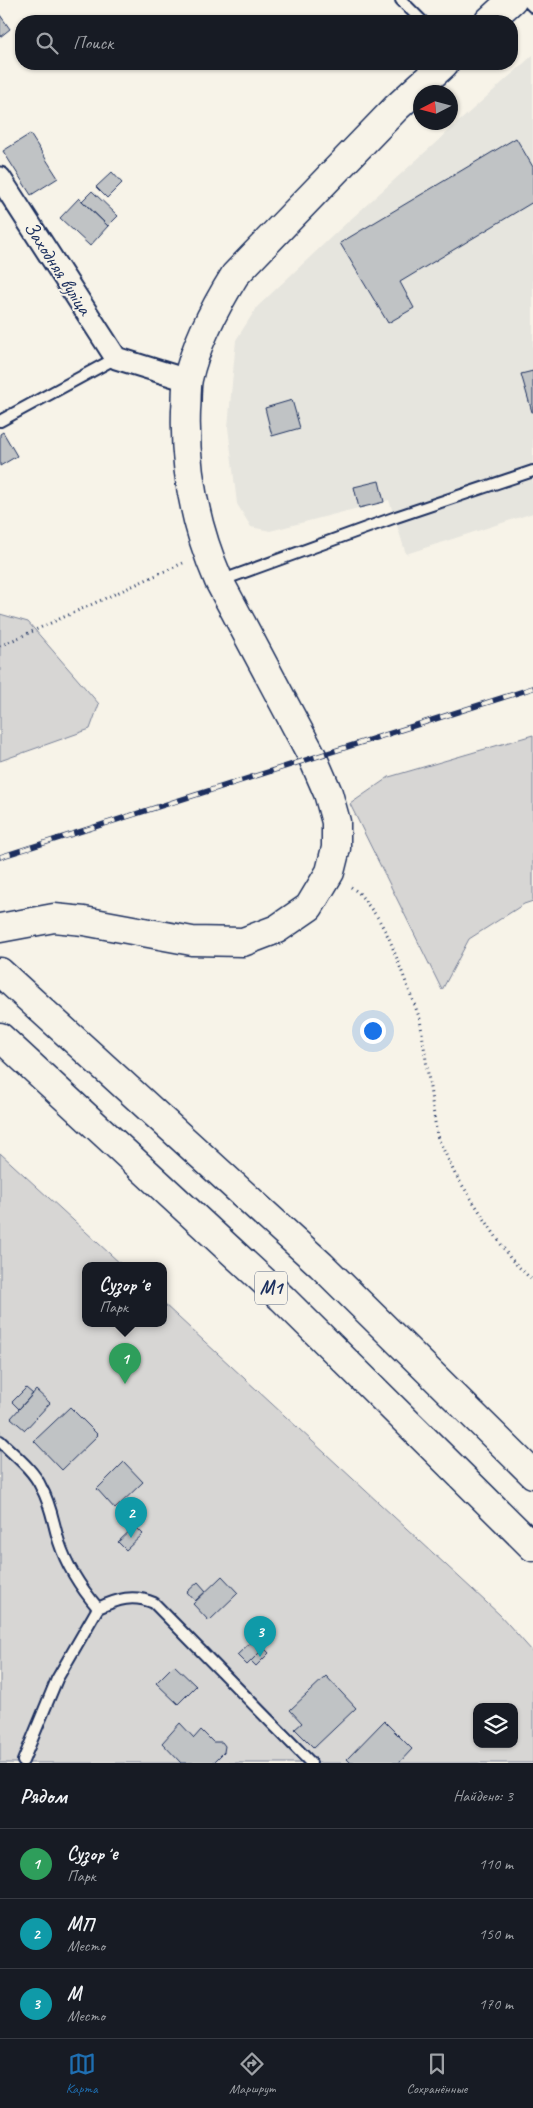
<!DOCTYPE html>
<html lang="ru">
<head>
<meta charset="utf-8">
<style>
  body { margin:0; font-family:Caveat,sans-serif; background:#242831; color:#f1f3f6 }
  .controls { position:absolute; right:15px; bottom:15px; display:grid; overflow:hidden; border-radius:10px; box-shadow:0 1px 4px #0004 }
  .controls button { width:45px; height:45px; display:grid; place-items:center; padding:0; border:0; border-bottom:1px solid #363941; background:#171b24; color:#f1f3f6; font:25px sans-serif }
  .compass { position:absolute; left:413px; top:85px; width:45px; height:45px; border-radius:50%; background:#171b24; box-shadow:0 1px 4px #0004; rotate:264deg }
  .you { position:absolute; left:372px; top:1030px; width:18px; height:18px; margin:-12px; border:4px solid #fff; border-radius:50%; background:#1a73e8; box-shadow:0 0 0 8px #1a73e833 }
  .badge { display:grid; place-items:center; width:32px; height:32px; border-radius:50%; background:#1f6fb2; color:#fff; font-size:16px; font-weight:700 }
  .pin { position:absolute; translate:-50% -41px; filter:drop-shadow(0 1px 2px #0008) }
  .pin::after { content:''; position:absolute; top:26px; width:18px; height:15px; background:inherit; clip-path:polygon(0 0,100% 0,50% 100%) }
  .popup { position:absolute; left:82px; top:1262px; width:85px; height:65px; box-sizing:border-box; display:grid; place-content:center; border-radius:10px; background:#171b24; filter:drop-shadow(0 1px 4px #0005); font-size:16px; white-space:nowrap; color:#9ea1a6 }
  .popup b { font-size:19px; color:#f1f3f6 }
  .popup::after { content:''; position:absolute; left:50%; top:100%; margin-left:-10px; border:10px solid transparent; border-top-color:#171b24 }
  .list { margin:0; padding:0; list-style:none }
  h2 { display:flex; justify-content:space-between; align-items:center; height:65px; margin:0; padding:0 20px; font-size:21px }
  h2 small { font-size:16px; font-weight:400; color:#9ea1a6 }
  .list li { display:grid; grid-template-columns:32px 1fr auto; gap:15px; align-items:center; box-sizing:border-box; height:70px; padding:0 20px; border-top:1px solid #363941 }
  .list b { display:block; font-size:19px; white-space:nowrap }
  .list p { margin:0; font-size:16px; white-space:nowrap; color:#9ea1a6 }
  .list em { font-size:16px; font-style:normal; color:#9ea1a6 }
  .icon { flex:none; width:28px; height:28px; fill:none; stroke:currentColor; stroke-width:2; stroke-linecap:round; stroke-linejoin:round }
  .map { position:relative; flex:none; width:533px; height:1763px; overflow:hidden }
  .search { position:absolute; background:#171b24; box-shadow:0 1px 4px #0004; left:15px; right:15px; top:15px; height:55px; display:flex; align-items:center; gap:12px; box-sizing:border-box; padding:0 18px; border-radius:20px; color:#9ea1a6; font-size:19px }
  .sheet { height:275px; background:#171b24 }
  nav { display:flex; justify-content:space-around; align-items:center; box-sizing:border-box; height:70px; border-top:1px solid #363941; background:#171b24; font-size:14px; color:#9ea1a6 }
  nav a { display:grid; justify-items:center; gap:2px }
  nav .on { color:#1f6fb2 }
  .map>svg:first-child { display:block }
</style>
</head>
<body>
<div class="map">
<svg width="533" height="1763" viewBox="0 0 533 1763">
  <rect width="100%" height="100%" fill="#f7f3e8"/>
  <filter id="ink" filterUnits="userSpaceOnUse"><feTurbulence type="fractalNoise" baseFrequency=".02" numOctaves="2"/><feDisplacementMap in="SourceGraphic" scale="10" xChannelSelector="R" yChannelSelector="G"/><feConvolveMatrix kernelMatrix="1 2 1 2 8 2 1 2 1" color-interpolation-filters="sRGB"/></filter>
  <g filter="url(#ink)">
    <path fill="#e6e5de" d="M 533,55 L 533,513 L 406,554 L 389,500 L 270,531 L 251,527 L 237,504 L 228,427 L 236,340 L 257,307 L 341,228 Z"/>
    <path fill="#d7d6d4" stroke="#798299" fill-rule="evenodd" d="M 0,614 L 28,622 L 99,704 L 90,729 L 0,761 Z
      M 533,735 L 533,901 L 524,904 L 469,939 L 442,990 L 350,804 L 389,777 Z
      M 0,1153 L 122,1265 L 86,1265 L 86,1323 L 164,1323 L 164,1304 L 500,1615 L 533,1652 L 533,1763 L 0,1763 ZM 477,1707 L 514,1707 L 514,1744 L 477,1744 Z"/>
    <path fill="#c0c3c5" stroke="#1b2f5e" d="M 0,15 L 10,29 L 0,37 Z
      M 30,134 L 58,178 L 31,195 L 3,151 Z
      M 516,138 L 533,167 L 533,202 L 400,282 L 414,308 L 388,323 L 340,243 Z
      M 112,172 L 122,183 L 107,198 L 96,187 Z
      M 92,191 L 118,216 L 108,226 L 82,201 Z
      M 79,198 L 108,226 L 90,246 L 60,218 Z
      M 533,371 L 533,412 L 532,412 L 521,374 Z
      M 292,400 L 300,428 L 272,436 L 265,408 Z
      M 3,432 L 17,456 L 0,466 L 0,434 Z
      M 379,481 L 384,502 L 359,508 L 354,487 Z
      M 26,1388 L 33,1394 L 19,1409 L 12,1402 Z
      M 36,1390 L 50,1403 L 25,1430 L 11,1418 Z
      M 70,1407 L 98,1435 L 62,1470 L 34,1441 Z
      M 124,1462 L 143,1482 L 115,1509 L 97,1489 Z
      M 135,1526 L 143,1534 L 126,1550 L 118,1542 Z
      M 222,1576 L 238,1593 L 209,1621 L 193,1604 Z
      M 198,1582 L 206,1591 L 195,1601 L 187,1592 Z
      M 254,1639 L 264,1648 L 247,1665 L 237,1655 Z
      M 264,1648 L 269,1653 L 256,1666 L 251,1661 Z
      M 174,1665 L 196,1686 L 178,1704 L 156,1683 Z
      M 326,1676 L 356,1708 L 314,1748 L 295,1729 L 302,1723 L 290,1710 Z
      M 384,1721 L 412,1749 L 399,1763 L 351,1763 L 347,1759 Z
      M 180,1723 L 194,1738 L 201,1730 L 213,1742 L 222,1742 L 225,1746 L 224,1752 L 213,1763 L 181,1763 L 162,1743 Z"/>
    <g fill="none" stroke-linecap="round" stroke-linejoin="round">
      <defs>
        <path id="lane" d="M 401,0 L 422,21
          M 526,0 L 533,7
          M 0,421 L 116,358
          M 220,581 L 396,517 L 533,471
          M 0,1441 C 13,1454 33,1469 41,1487 C 51,1504 53,1523 59,1542 C 67,1567 81,1588 98,1608
          M 23,1761 L 57,1679 L 98,1608 C 118,1599 133,1594 154,1603 L 311,1763"/>
        <path id="street" d="M 0,178 L 116,358 L 187,380"/>
        <path id="secondary" d="M 489,21 L 512,0
          M 0,928 L 54,918 L 84,921 L 192,941 L 243,942 L 277,929 L 309,907 L 330,872 L 336,848 L 336,822 L 328,793 L 312,756 L 219,581 C 195,526 184,471 186,410 C 187,400 186,389 188,379 C 196,342 215,307 235,275 L 396,108 L 444,64"/>
        <path id="highway" d="M 0,972 L 321,1265 L 533,1474
          M 0,1037 L 282,1298 L 533,1547"/>
      </defs>
      <use href="#lane" stroke="#1b2f5e" stroke-width="14"/>
      <use href="#street" stroke="#1b2f5e" stroke-width="25"/>
      <use href="#secondary" stroke="#1b2f5e" stroke-width="31"/>
      <use href="#highway" stroke="#1b2f5e" stroke-width="31"/>
      <path stroke="#1b2f5e" stroke-width="3" stroke-dasharray="1 4" stroke-linecap="butt" d="M 0,646 L 183,563
        M 351,887 L 359,893 L 378,918 L 389,938 L 420,1019 L 437,1136 L 455,1174 L 510,1258 L 533,1281"/>
      <use href="#lane" stroke="#f7f3e8" stroke-width="10"/>
      <use href="#street" stroke="#f7f3e8" stroke-width="21"/>
      <use href="#secondary" stroke="#f7f3e8" stroke-width="28"/>
      <use href="#highway" stroke="#f7f3e8" stroke-width="28"/>
      <defs>
        <path id="rail" d="M 0,857 L 533,688"/>
      </defs>
      <use href="#rail" stroke="#1b2f5e" stroke-width="5.5"/>
      <use href="#rail" stroke="#f7f3e8" stroke-width="4" stroke-dasharray="11" stroke-linecap="butt"/>
    </g>
  </g>
  <g text-anchor="middle" dominant-baseline="central" stroke-width="4" stroke-linejoin="round" paint-order="stroke">
    <rect fill="#f7f3e8" stroke="#5d6a87" stroke-width="1" x="255" y="1271.5" width="32" height="33" rx="4"/>
    <g font-size="19" font-weight="bold" fill="#1b2f5e">
      <text x="271" y="1288">М1</text>
    </g>
    <g font-size="20" fill="#1b2f5e" stroke="#f7f3e8">
      <text transform="translate(58 268) rotate(57)">Заходняя вуліца</text>
    </g>
  </g>
</svg>
<div class="controls">
<button><svg class="icon" aria-label="layers" viewBox="0 0 24 24"><path d="M12 4l9 5-9 5-9-5zM3 14l9 5 9-5"/></svg></button>
</div>
<svg class="compass" viewBox="-18 -18 36 36"><path d="M0-13l5 13h-10z" fill="#e53935"/><path d="M0 13l5-13h-10z" fill="#9ea1a6"/></svg>
<div class="you"></div>
<div class="pin badge" style="left:125px;top:1384px;background:#2e9e5b">1</div>
<div class="popup"><b>Сузорʼе</b>Парк</div>
<div class="pin badge" style="left:131px;top:1538px;background:#0f9aa8">2</div>
<div class="pin badge" style="left:260px;top:1657px;background:#0f9aa8">3</div>
<div class="search"><svg class="icon" aria-label="search" viewBox="0 0 24 24"><circle cx="10" cy="10" r="6"/><path d="M15 15l6 6"/></svg>Поиск</div>
</div>
<section class="sheet">
<h2>Рядом<small>Найдено: 3</small></h2>
<ul class="list">
<li><span class="badge" style="background:#2e9e5b">1</span><div><b>Сузорʼе</b><p>Парк</p></div><em>110 m</em></li>
<li><span class="badge" style="background:#0f9aa8">2</span><div><b>МП</b><p>Место</p></div><em>150 m</em></li>
<li><span class="badge" style="background:#0f9aa8">3</span><div><b>М</b><p>Место</p></div><em>170 m</em></li>
</ul>
</section>
<nav>
<a class="on"><svg class="icon" aria-label="map" viewBox="0 0 24 24"><path d="M3 6l6-2 6 2 6-2v14l-6 2-6-2-6 2zM9 4v14M15 6v14"/></svg>Карта</a>
<a><svg class="icon" aria-label="directions" viewBox="0 0 24 24"><path d="M12 3l9 9-9 9-9-9zM9 14v-3h6M13 9l2 2-2 2"/></svg>Маршрут</a>
<a><svg class="icon" aria-label="saved" viewBox="0 0 24 24"><path d="M7 4h10v16l-5-4-5 4z"/></svg>Сохранённые</a>
</nav>
</body>
</html>
